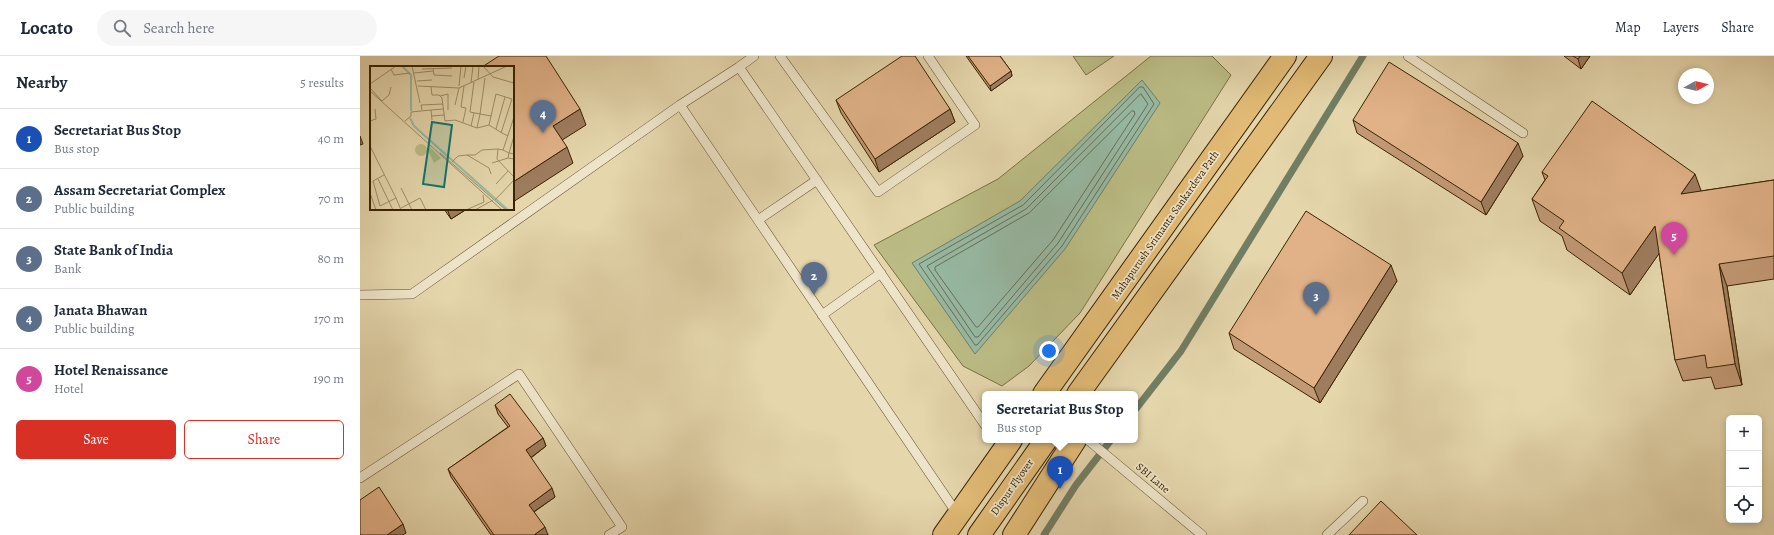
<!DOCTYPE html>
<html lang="en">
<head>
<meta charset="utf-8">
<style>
  body { margin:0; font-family:Alegreya,serif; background:#f6f6f7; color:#1f2937 }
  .controls { position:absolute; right:12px; bottom:12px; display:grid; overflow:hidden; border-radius:6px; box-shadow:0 2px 6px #0003 }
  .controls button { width:36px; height:36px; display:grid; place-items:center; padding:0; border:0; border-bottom:1px solid #e0e1e3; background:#fff; color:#1f2937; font:20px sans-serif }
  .compass { position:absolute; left:1318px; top:12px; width:36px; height:36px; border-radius:50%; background:#fff; box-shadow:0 2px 6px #0003; rotate:82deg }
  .you { position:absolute; left:689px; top:295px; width:14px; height:14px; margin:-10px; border:3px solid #fff; border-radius:50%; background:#1a73e8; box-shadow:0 0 0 6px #1a73e833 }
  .badge { display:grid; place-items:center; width:26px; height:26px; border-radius:50%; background:#d93025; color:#fff; font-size:13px; font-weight:700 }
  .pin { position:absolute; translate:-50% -33px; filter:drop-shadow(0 1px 2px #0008) }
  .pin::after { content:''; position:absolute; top:21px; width:14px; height:12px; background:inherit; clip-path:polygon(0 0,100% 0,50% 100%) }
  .popup { position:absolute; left:622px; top:335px; width:156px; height:52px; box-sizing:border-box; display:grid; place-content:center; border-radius:6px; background:#fff; filter:drop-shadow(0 1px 3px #0005); font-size:13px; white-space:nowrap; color:#747a83 }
  .popup b { font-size:15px; color:#1f2937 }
  .popup::after { content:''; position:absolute; left:50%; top:100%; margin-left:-8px; border:8px solid transparent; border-top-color:#fff }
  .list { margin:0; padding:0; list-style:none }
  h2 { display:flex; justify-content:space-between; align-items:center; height:52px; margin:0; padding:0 16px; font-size:17px }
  h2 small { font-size:13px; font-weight:400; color:#747a83 }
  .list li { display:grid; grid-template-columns:26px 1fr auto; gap:12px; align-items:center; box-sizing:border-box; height:60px; padding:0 16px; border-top:1px solid #e0e1e3 }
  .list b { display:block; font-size:15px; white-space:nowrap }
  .list p { margin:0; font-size:13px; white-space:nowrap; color:#747a83 }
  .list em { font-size:13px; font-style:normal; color:#747a83 }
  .actions { display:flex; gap:8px; padding:12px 16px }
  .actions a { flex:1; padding:9px 0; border:1px solid #d93025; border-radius:6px; text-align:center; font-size:14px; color:#d93025 }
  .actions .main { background:#d93025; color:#fff }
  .icon { flex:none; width:22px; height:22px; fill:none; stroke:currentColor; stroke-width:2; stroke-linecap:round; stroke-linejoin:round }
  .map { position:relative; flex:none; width:1414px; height:479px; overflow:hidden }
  header { display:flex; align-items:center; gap:24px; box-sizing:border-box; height:56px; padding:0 20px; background:#fff; border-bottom:1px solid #e0e1e3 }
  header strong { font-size:19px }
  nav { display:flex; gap:22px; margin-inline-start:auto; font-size:14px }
  .search { width:280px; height:36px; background:#f6f6f7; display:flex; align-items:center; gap:10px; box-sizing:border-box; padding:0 14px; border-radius:22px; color:#747a83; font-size:15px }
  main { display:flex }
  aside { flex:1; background:#fff }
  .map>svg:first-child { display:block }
</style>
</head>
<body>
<header>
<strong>Locato</strong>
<div class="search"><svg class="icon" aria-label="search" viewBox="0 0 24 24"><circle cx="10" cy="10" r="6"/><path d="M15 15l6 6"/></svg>Search here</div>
<nav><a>Map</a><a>Layers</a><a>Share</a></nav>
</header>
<main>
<aside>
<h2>Nearby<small>5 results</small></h2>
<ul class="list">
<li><span class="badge" style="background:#1a4fb4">1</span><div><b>Secretariat Bus Stop</b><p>Bus stop</p></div><em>40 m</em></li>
<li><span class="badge" style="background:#5c6f8a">2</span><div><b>Assam Secretariat Complex</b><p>Public building</p></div><em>70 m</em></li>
<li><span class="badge" style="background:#5c6f8a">3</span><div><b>State Bank of India</b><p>Bank</p></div><em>80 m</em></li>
<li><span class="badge" style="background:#5c6f8a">4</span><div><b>Janata Bhawan</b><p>Public building</p></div><em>170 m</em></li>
<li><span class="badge" style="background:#d1479c">5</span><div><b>Hotel Renaissance</b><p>Hotel</p></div><em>190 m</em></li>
</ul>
<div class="actions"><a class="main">Save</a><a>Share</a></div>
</aside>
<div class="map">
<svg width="1414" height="479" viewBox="0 0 1414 479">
  <rect width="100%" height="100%" fill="#e5d6ac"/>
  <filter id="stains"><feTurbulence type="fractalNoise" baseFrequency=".005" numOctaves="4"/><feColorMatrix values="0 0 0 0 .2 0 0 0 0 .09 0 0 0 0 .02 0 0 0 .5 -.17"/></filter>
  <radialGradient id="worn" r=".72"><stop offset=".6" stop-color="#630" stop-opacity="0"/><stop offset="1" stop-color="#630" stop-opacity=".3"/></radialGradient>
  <path fill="#bbbc85" stroke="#7a7043" d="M 713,0 L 754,0 L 726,19 Z
    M 791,0 L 852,0 L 871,19 L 720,257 L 669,310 L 642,330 L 603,310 L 514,189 L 638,123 Z"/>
  <path fill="#97baa5" stroke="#717e63" d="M 782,24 L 800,47 L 705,193 L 615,298 L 552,207 L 660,145 Z"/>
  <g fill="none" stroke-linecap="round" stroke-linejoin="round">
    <path stroke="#686e53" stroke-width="1" d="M 780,31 L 783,31 L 794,48 L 702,190 L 617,289 L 615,289 L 559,208 L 663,149 Z
      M 781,38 L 788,48 L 698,187 L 618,281 L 615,281 L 567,210 L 666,153 Z
      M 772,55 L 774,55 L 775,58 L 693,184 L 618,271 L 616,271 L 575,214 L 575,211 L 669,157 Z"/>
    <path stroke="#717e63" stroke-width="7" d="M 775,354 L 821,295 L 1003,0
      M 684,479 L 716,429 L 751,384"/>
    <defs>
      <path id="service" d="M 420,0 L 518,136 L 615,69 L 568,0
        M 1048,0 L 1163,77
        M 379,11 L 394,0
        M 398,164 L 457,124
        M 0,239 L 52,238 L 320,49
        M 462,259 L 521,217
        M 728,384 L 842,479
        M 0,422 L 159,318 L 262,471 L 249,479
        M 598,459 L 320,49 L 379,11 L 625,369
        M 967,479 L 1003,445"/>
      <path id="primary" d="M 684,338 L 925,0
        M 718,338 L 961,0
        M 584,479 L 651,384
        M 619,479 L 686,384
        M 654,479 L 715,384"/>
    </defs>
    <use href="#service" stroke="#64502c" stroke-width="10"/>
    <use href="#primary" stroke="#392301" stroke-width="24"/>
    <use href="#service" stroke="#eee4c9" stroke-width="9"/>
    <use href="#primary" stroke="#e2bb76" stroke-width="22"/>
  </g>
  <path fill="#c29975" stroke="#392301" d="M 606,0 L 640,0 L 651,15 L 652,20 L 631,35 Z
    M 1204,0 L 1230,0 L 1221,13 Z
    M 476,44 L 590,53 L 595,66 L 519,116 L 481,57 Z
    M 993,64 L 1163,100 L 1126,159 L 997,77 Z
    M 1182,116 L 1341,135 L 1414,124 L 1414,223 L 1367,230 L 1382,329 L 1355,333 L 1351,321 L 1323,325 L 1315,304 L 1299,197 L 1270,239 L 1207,194 L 1202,180 L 1180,165 L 1172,143 L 1185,124 Z
    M 84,153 L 107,153 L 91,163 Z
    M 1037,225 L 960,347 L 874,293 L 869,277 Z
    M 135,349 L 183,382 L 186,390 L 171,402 L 195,441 L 174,456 L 188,479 L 131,479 L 91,421 L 88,413 L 148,371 L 138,358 Z"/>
  <path fill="#9e7d5f" stroke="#392301" d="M 1220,0 L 1230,0 L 1221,13 L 1218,3 Z
    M 651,15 L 652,20 L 631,35 L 630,30 Z
    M 220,53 L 226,69 L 199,86 L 193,70 Z
    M 590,53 L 595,66 L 519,116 L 515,103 Z
    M 0,80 L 3,88 L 0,89 Z
    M 1158,87 L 1163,100 L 1126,159 L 1121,146 Z
    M 207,91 L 213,107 L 153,146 L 153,126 Z
    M 1335,118 L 1343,140 L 1321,138 Z
    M 87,153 L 107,153 L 91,163 Z
    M 1295,170 L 1303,192 L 1270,239 L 1262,217 Z
    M 1359,208 L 1367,230 L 1382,329 L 1375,308 Z
    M 1031,209 L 1037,225 L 960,347 L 954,332 Z
    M 183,382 L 186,390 L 169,403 L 166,394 Z
    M 192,432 L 195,441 L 172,457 L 169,449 Z
    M 43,468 L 46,477 L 43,479 L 27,479 Z
    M 185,471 L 188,479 L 174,479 Z"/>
  <path fill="#e1b288" stroke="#392301" d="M 139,0 L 186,0 L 220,53 L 193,70 L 207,91 L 153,126 L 153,11 L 122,11 Z
    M 542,0 L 555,0 L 590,53 L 515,103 L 476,44 Z
    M 608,0 L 640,0 L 651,15 L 630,30 Z
    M 1213,0 L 1220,0 L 1218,3 Z
    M 1029,6 L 1158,87 L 1121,146 L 993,64 Z
    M 1232,45 L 1335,118 L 1321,138 L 1414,124 L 1414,200 L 1359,208 L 1375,308 L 1347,312 L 1345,299 L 1315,304 L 1295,170 L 1262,217 L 1199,172 L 1204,165 L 1172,143 L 1188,120 L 1182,116 Z
    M 946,155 L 1031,209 L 954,332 L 869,277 Z
    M 150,338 L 183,382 L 166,394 L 192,432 L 169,449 L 185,471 L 174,479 L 134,479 L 88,413 L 150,370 L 135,349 Z
    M 19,431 L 43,468 L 27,479 L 0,479 L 0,444 Z
    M 1021,445 L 1057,479 L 989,479 Z"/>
  <g text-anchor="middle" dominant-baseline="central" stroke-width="3.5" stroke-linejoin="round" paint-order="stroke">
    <g font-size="11" fill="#392301" stroke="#eee4c9">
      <text transform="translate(805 169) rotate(-55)">Mahapurush Srimanta Sankardeva Path</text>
      <text transform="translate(793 422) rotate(40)">SBI Lane</text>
      <text transform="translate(652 431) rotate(-55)">Dispur Flyover</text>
    </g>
  </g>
  <g transform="translate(10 10)">
    <rect width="144" height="144" fill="#e5d6ac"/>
    <path d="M45 84a6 6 0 1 1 12 0a6 6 0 1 1-12 0ZM 59,80 L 71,92 L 64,97 L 57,82 Z" fill="#bbbc85"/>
    <path fill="none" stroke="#97baa5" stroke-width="2" d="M 32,0 L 41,9 L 41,45M 40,52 L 44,60 L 55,70 L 138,144"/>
    <path fill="none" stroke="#a08e68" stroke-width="1" d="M 42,0 L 50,37M 113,0 L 123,11 L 144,17M 63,2 L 64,9 L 82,10M 21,3 L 24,9 L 40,7M 52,3 L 82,2M 44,7 L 63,5M 94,12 L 96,0M 115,12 L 110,48 L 121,50M 108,14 L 109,0M 47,15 L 62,14M 104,16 L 100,46 L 110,48 L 107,62M 101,17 L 103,0M 0,18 L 26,0M 48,20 L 89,22 L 137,0M 89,20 L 91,0M 61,21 L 62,29 L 69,29 L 72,32 L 75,55 L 85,54 L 107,62 L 119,59M 0,22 L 12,35M 0,25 L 132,144M 70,30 L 78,28 L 78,44M 12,35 L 19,29 L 21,21M 85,39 L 89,22M 52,44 L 51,39 L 73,38M 61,50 L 74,49M 144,51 L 133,84 L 128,83 L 127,93 L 144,111M 62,54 L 61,44 L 73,43M 0,55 L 6,53 L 5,43M 35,55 L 41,50 L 41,46 L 61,44M 93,56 L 96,42 L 91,41 L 94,20M 101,60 L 104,47M 126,63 L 135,31M 131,67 L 142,33 L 126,28 L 119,59 L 132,67 L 138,70M 0,80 L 26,132M 133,84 L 139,87 L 144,70M 70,87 L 136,144M 144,88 L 139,87 L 138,92 L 144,93M 97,89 L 105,89 L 112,84 L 128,83M 82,96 L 88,90 L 97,89 L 119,102 L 121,108M 122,97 L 138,92M 14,109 L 3,115 L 10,140 L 26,132 L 31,144M 8,113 L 23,144M 126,118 L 138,105M 31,122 L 42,144M 0,127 L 6,144M 125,134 L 144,114M 31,142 L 50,132 L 56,144M 96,144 L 114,136 L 113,129M 105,144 L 123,134"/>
    <path fill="#0f766e" fill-opacity="0.15" stroke="#0f766e" stroke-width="2" d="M 62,56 L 82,59 L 74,121 L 53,118 Z"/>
    <rect width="144" height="144" fill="none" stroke="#392301" stroke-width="2"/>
  </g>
  <rect width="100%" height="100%" filter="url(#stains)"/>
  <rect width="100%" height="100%" fill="url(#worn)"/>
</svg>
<div class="controls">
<button>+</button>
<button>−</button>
<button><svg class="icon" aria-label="locate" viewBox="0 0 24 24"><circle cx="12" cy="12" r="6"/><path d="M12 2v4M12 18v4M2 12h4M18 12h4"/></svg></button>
</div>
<svg class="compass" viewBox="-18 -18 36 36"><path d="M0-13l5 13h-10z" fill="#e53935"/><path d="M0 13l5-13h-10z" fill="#747a83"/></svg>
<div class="you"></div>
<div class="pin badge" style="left:700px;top:433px;background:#1a4fb4">1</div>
<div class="popup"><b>Secretariat Bus Stop</b>Bus stop</div>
<div class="pin badge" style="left:454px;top:239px;background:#5c6f8a">2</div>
<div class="pin badge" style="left:956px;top:259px;background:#5c6f8a">3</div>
<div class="pin badge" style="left:183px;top:77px;background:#5c6f8a">4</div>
<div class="pin badge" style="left:1314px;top:199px;background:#d1479c">5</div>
</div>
</main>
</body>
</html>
